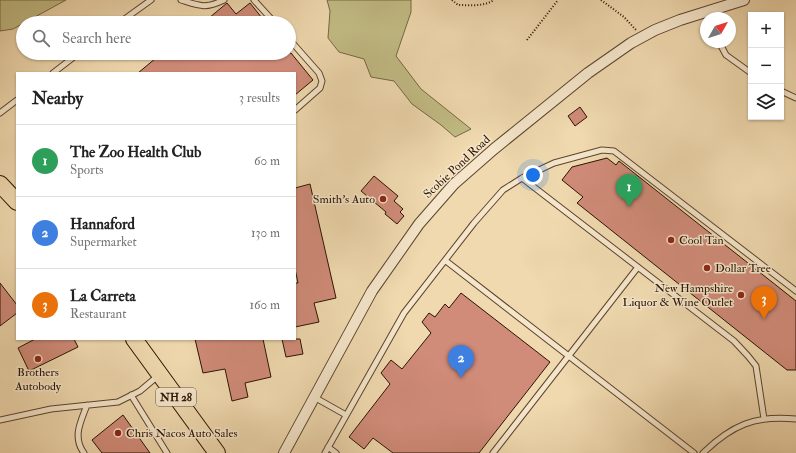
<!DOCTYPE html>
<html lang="en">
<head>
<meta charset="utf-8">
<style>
  body { margin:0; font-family:"IM FELL Double Pica",serif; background:#f6f6f6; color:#222 }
  .controls { position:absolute; right:12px; top:12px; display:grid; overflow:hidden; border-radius:0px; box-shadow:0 1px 3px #0004 }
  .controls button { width:36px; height:36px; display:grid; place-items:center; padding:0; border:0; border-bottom:1px solid #e0e0e0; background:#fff; color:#222; font:20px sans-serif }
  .compass { position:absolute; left:700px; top:12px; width:36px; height:36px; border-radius:50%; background:#fff; box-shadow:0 1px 3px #0004; rotate:51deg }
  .you { position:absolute; left:533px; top:175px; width:14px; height:14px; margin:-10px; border:3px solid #fff; border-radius:50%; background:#1a73e8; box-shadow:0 0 0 6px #1a73e833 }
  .badge { display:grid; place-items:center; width:26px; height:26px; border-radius:50%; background:#0f766e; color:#fff; font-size:13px; font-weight:700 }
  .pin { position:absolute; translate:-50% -33px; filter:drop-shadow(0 1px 2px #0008) }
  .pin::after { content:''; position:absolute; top:21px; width:14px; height:12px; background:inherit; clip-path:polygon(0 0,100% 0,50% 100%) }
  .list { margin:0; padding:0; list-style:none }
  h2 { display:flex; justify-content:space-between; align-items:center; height:52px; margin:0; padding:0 16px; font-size:17px }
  h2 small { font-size:13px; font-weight:400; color:#767676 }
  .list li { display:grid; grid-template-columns:26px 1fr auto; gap:12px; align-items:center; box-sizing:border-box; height:72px; padding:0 16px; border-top:1px solid #e0e0e0 }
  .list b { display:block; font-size:15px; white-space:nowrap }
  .list p { margin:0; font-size:13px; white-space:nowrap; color:#767676 }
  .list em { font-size:13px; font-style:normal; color:#767676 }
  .icon { flex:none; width:22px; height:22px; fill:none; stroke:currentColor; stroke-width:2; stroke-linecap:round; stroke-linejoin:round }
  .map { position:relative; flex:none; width:796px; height:453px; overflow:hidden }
  .search { position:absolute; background:#fff; box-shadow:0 1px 3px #0004; left:16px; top:16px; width:280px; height:44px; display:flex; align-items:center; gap:10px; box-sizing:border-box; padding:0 14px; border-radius:22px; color:#767676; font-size:15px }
  .panel { position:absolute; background:#fff; box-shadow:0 1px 3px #0004; left:16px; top:72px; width:280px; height:268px; border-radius:0px }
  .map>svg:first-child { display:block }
</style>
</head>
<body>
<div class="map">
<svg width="796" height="453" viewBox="0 0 796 453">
  <rect width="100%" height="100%" fill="#f0d9af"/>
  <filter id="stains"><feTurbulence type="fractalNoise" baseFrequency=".005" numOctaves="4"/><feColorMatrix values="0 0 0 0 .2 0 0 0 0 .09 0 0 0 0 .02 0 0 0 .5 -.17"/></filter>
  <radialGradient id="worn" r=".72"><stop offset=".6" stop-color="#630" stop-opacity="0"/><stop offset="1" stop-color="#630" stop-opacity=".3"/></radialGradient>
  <path fill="#c2bc85" stroke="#766844" d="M 0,0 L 66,0 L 13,29 L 0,31 Z
    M 327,0 L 411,0 L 411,12 L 396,56 L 421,89 L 471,129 L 455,137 L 441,125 L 412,104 L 394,81 L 371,77 L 364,59 L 339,52 L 328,38 L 330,11 Z"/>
  <path fill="#d08b79" stroke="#2a1302" d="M 227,3 L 236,14 L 250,3 L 266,23 L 203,23 Z
    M 162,53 L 291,53 L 313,80 L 295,95 L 295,73 L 138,73 Z
    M 580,107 L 587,117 L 575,126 L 568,116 Z
    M 607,158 L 616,165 L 619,161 L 796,301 L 796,370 L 787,370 L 577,203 L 583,197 L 562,180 L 572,167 Z
    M 374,176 L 398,196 L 394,201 L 403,209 L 400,212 L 404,216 L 397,224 L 385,214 L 386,212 L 361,191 Z
    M 310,184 L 336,298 L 314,303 L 319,322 L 295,327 L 295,283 L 298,283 L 295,269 L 295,188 Z
    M 0,283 L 17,305 L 17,313 L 0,326 Z
    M 461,293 L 550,362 L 479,453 L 393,453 L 373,438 L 364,449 L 349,437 L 390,384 L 381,373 L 391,360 L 402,369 L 431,333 L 422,322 L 429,313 L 435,317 L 445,304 L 449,308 Z
    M 35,339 L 74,339 L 78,347 L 29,371 L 18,348 Z
    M 195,339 L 263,339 L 271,377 L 245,383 L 248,397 L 232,401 L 225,369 L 203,373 Z
    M 282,339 L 300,339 L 303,354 L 286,357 Z
    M 123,415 L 150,453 L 102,453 L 92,440 Z"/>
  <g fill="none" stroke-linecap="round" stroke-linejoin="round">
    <defs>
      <path id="service" d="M 181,0 C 200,6 205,9 224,0
        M 254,0 L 275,23
        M 119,23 L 151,0
        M 289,39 L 319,73 L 322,81 L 320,88 L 295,110
        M 719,42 L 726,55 L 751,73
        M 53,73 L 79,53
        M 781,91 L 796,98
        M 0,113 L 17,100
        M 522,178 L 734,341 L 748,356 L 756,366 L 764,419
        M 446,261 L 694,453
        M 131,395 L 167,453
        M 314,397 L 346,415
        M 0,420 L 51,409 L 118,402 L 140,391 L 159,375
        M 328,447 L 336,453
        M 84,453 C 72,437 81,421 87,405
        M 325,453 L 404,313 L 474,223 L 503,190 L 522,178 L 554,163 L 602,150 L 614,151 L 796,291
        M 493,453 L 638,267
        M 703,453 C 732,425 755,415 796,419"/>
      <path id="minor" d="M 284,453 L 372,291 L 419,224 L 454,184 L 494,149 L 588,73 L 631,43 L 655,30 L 680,20 L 744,0"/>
      <path id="primary" d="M 0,184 L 17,202
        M 134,339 L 217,453"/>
    </defs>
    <use href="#service" stroke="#5c442d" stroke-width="7"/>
    <use href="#minor" stroke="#5c442d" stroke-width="12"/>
    <use href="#primary" stroke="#2a1302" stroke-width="18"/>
    <path stroke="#2a1302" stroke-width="2" stroke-dasharray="1 2" stroke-linecap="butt" d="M 452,0 L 458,5 C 470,5 483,7 494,0
      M 601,0 L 624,17 L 636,30
      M 527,40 L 558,0"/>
    <use href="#service" stroke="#f5e6cb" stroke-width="5"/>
    <use href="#minor" stroke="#f5e6cb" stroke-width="10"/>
    <use href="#primary" stroke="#f0d9af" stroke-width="16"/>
  </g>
  <g fill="#8f2418" stroke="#f5e6cb" stroke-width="1.5">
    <circle cx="383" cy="199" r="4"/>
    <circle cx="671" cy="240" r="4"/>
    <circle cx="707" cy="268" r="4"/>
    <circle cx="741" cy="295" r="4"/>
    <circle cx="38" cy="359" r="4"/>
    <circle cx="118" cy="433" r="4"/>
  </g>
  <g text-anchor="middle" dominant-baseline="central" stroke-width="3" stroke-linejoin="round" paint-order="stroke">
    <rect fill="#f5e6cb" stroke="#67523e" stroke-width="1" x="156" y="388" width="40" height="18" rx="3"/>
    <g font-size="11" font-weight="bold" fill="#2a1302">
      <text x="176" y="397">NH 28</text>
    </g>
    <g font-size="12" fill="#2a1302" stroke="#f5e6cb">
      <text transform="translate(457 167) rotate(-43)">Scobie Pond Road</text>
    </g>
    <g font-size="12" fill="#2a1302" stroke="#f5e6cb" text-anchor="start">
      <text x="375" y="199" text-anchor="end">Smith's Auto</text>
      <text x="679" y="240">Cool Tan</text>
      <text x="715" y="268">Dollar Tree</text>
      <text x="733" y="288" text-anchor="end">New Hampshire<tspan x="733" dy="14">Liquor &amp; Wine Outlet</tspan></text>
      <text x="38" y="372" text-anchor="middle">Brothers<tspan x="38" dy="14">Autobody</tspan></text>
      <text x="126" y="433">Chris Nacos Auto Sales</text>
    </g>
  </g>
  <rect width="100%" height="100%" filter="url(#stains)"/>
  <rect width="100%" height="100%" fill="url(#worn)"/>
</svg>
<div class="controls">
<button>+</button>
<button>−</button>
<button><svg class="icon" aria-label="layers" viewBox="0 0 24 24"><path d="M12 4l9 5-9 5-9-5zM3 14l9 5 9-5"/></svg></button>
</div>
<svg class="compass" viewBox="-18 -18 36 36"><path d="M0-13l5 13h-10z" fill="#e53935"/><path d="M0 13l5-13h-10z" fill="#767676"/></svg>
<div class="you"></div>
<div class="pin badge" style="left:629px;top:207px;background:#2e9e5b">1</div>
<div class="pin badge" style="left:461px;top:378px;background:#3f7fe0">2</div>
<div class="pin badge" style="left:764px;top:319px;background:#e8710a">3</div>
<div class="search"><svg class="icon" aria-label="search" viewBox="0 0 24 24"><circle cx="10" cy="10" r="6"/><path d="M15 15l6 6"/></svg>Search here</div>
<section class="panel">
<h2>Nearby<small>3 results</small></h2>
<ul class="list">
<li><span class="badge" style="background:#2e9e5b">1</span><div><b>The Zoo Health Club</b><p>Sports</p></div><em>60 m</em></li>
<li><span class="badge" style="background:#3f7fe0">2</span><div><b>Hannaford</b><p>Supermarket</p></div><em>130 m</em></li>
<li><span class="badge" style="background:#e8710a">3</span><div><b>La Carreta</b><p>Restaurant</p></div><em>160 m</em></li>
</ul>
</section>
</div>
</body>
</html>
